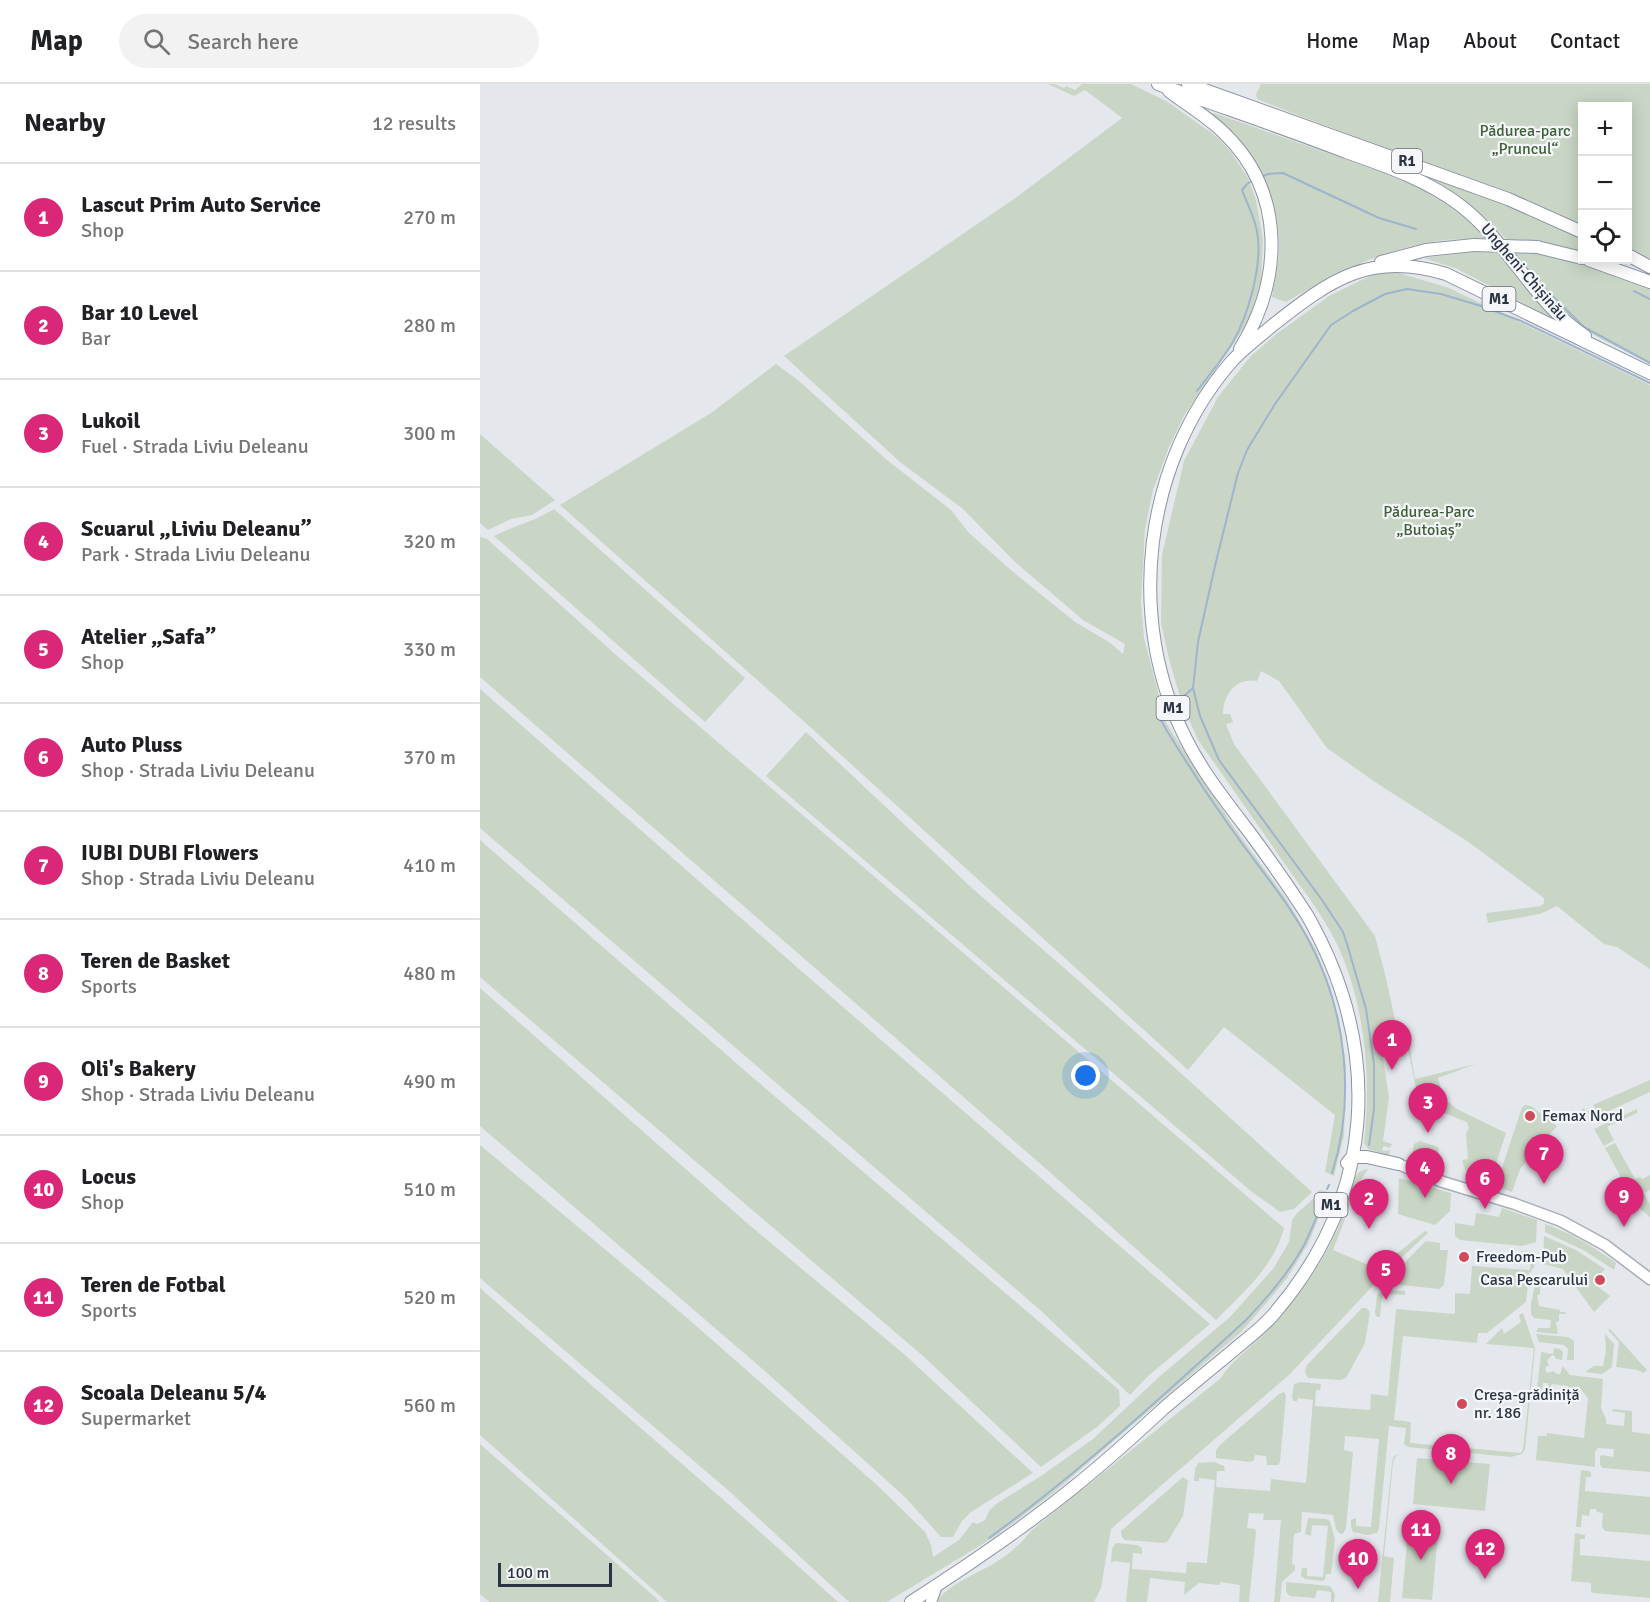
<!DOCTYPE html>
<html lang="en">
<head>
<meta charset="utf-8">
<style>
  body { margin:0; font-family:Signika,sans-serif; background:#f2f2f2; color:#202124 }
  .controls { position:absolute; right:18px; top:18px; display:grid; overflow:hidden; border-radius:0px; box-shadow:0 3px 15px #0003 }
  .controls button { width:54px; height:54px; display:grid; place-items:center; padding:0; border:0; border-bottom:2px solid #e0e0e0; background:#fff; color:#202124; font:30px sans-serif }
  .scale { position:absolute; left:18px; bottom:15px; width:114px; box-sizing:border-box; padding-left:6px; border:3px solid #2b3445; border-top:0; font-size:16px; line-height:21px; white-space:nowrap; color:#2b3445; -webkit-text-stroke:4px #f4f6f9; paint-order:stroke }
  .you { position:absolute; left:606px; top:992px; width:21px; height:21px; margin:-15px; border:4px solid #fff; border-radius:50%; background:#1a73e8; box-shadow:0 0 0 9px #1a73e833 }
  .badge { display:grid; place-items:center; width:39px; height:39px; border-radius:50%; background:#db2777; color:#fff; font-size:20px; font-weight:700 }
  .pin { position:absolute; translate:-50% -50px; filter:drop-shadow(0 2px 3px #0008) }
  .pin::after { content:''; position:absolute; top:32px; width:21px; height:18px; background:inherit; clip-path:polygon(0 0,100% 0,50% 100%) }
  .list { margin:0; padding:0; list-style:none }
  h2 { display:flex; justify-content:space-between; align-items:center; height:78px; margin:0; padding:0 24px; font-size:26px }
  h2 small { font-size:20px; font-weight:400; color:#757577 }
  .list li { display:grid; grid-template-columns:39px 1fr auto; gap:18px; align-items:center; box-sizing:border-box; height:108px; padding:0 24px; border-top:2px solid #e0e0e0 }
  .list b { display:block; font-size:22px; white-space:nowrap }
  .list p { margin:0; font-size:20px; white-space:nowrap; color:#757577 }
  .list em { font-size:20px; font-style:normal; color:#757577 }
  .icon { flex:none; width:33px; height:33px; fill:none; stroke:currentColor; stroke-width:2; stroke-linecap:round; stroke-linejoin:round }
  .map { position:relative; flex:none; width:1170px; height:1518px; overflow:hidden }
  header { display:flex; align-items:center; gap:36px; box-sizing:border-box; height:84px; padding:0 30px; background:#fff; border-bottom:2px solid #e0e0e0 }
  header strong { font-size:28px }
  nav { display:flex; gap:33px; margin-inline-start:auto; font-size:21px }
  .search { width:420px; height:54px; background:#f2f2f2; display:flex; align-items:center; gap:15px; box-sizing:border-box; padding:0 21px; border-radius:33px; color:#757577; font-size:22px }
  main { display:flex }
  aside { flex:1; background:#fff }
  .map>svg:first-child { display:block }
</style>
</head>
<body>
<header>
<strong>Map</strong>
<div class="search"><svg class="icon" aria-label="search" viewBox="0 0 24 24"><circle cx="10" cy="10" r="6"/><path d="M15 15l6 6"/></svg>Search here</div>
<nav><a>Home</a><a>Map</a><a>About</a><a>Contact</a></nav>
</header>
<main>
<aside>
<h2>Nearby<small>12 results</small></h2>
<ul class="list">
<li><span class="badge">1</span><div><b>Lascut Prim Auto Service</b><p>Shop</p></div><em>270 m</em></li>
<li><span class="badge">2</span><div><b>Bar 10 Level</b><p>Bar</p></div><em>280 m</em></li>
<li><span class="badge">3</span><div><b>Lukoil</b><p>Fuel · Strada Liviu Deleanu</p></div><em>300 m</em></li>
<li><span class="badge">4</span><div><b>Scuarul „Liviu Deleanu”</b><p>Park · Strada Liviu Deleanu</p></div><em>320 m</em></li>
<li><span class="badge">5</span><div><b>Atelier „Safa”</b><p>Shop</p></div><em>330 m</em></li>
<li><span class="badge">6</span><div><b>Auto Pluss</b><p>Shop · Strada Liviu Deleanu</p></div><em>370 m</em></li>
<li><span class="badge">7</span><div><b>IUBI DUBI Flowers</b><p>Shop · Strada Liviu Deleanu</p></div><em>410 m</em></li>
<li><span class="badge">8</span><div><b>Teren de Basket</b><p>Sports</p></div><em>480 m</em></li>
<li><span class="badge">9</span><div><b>Oli's Bakery</b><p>Shop · Strada Liviu Deleanu</p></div><em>490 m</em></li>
<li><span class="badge">10</span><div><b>Locus</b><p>Shop</p></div><em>510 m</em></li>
<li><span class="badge">11</span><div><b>Teren de Fotbal</b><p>Sports</p></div><em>520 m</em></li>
<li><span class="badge">12</span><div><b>Scoala Deleanu 5/4</b><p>Supermarket</p></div><em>560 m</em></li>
</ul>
</aside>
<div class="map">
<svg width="1170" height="1518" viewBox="0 0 1170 1518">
  <rect width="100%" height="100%" fill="#e4e7ec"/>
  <path fill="#c9d6c5" d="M 568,0 L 574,0 L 584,4 L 586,2 L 595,6 L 602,0 L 651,0 L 688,18 L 737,53 L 751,68 L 768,94 L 776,116 L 783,155 L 781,198 L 768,238 L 705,330 L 689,363 L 673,406 L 665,445 L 661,517 L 664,554 L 686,639 L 755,745 L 807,816 L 836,866 L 851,906 L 859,936 L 866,983 L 864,1052 L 854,1092 L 845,1088 L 855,1031 L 744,943 L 708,986 L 328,641 L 80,421 L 231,329 L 296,280 L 319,297 L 407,376 L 471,426 L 489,449 L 532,487 L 595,538 L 629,558 L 643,570 L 645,560 L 603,536 L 534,477 L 483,425 L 420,378 L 304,272 L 534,115 L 642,34 L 605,6 L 594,12 Z
    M 781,0 L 1170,0 L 1170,176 L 1148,162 L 1148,22 L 1102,22 L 1102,141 C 996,95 885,58 777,15 L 776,10 Z
    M 734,29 L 904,89 L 939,104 L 972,124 L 1011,155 C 932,151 873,179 806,218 L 792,213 C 795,195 800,176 799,158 C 798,118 780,78 753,49 C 747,42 738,38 733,30 Z
    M 913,78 L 1022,118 L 1102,153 L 1102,168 L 1057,157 L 1027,156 C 995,119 955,101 913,78 Z
    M 993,168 L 1022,169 L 1053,213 L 1072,234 L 975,184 L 943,174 Z
    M 1058,168 L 1123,186 L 1170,205 L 1170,279 C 1148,268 1125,258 1104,245 C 1076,226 1056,196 1036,169 L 1057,170 Z
    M 916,188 L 969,204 L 1170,301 L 1170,885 L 1137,863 L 1124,860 L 1077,822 L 1060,830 L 1008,839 L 1006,829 L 1061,822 L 1064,819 L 1064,814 L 987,757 L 895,698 L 847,664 L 799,597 L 781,587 L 777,597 C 756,593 743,611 743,630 L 750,630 L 753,638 L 746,640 L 754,660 L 895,852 L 906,894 L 921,964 L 902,968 L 909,1013 L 903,1057 L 912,1060 L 910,1064 L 904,1062 L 902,1065 L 904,1067 L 910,1066 L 909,1072 L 888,1065 L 884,1059 C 891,997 886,934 864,876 C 850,840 826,810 804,779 C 776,738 747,697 718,656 L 703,622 L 690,579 L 681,539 L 682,471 L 704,377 L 738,313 L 770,273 L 795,251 L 849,212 L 894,190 Z
    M 0,350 L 75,416 L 52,431 L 31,435 L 8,446 L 0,439 Z
    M 74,425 L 265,594 L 225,638 L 14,452 C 34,442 55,437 74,425 Z
    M 0,453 L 7,455 L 135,570 L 804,1144 C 795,1181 763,1209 736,1236 L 564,1083 L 0,593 Z
    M 0,605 L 319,885 L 730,1240 L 667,1293 L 650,1311 L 559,1225 L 0,744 Z
    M 326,648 L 493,805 L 598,896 L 832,1108 L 814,1125 L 800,1128 L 772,1108 L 286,692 Z
    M 0,756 L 271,992 L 639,1306 L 640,1322 L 617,1343 L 561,1383 L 443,1272 L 0,893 Z
    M 0,904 L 267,1139 L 425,1271 L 553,1389 L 491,1428 L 482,1437 L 473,1453 L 461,1453 L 425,1413 L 286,1288 L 0,1042 Z
    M 928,954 L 935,995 L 996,980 L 958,994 L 961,1005 L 959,1008 L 937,1009 L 926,955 Z
    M 1170,996 L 1170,1008 L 1116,1033 L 1101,1026 L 1104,1024 L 1106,1028 L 1115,1024 L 1113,1021 Z
    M 961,1012 L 977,1025 L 1026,1049 L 1009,1101 C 994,1096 986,1093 982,1076 L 988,1075 L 986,1050 L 989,1044 L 987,1038 L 961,1028 L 961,1021 L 942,1015 Z
    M 1045,1021 L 1051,1022 L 1077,1042 L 1040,1085 L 1032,1108 L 1016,1102 L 1042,1023 Z
    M 1157,1025 L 1157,1029 L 1127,1043 L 1134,1056 L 1124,1062 L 1114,1045 Z
    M 940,1057 L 958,1063 L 959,1071 L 952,1074 L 935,1069 L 933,1067 L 934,1060 Z
    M 1135,1059 L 1155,1095 L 1160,1093 L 1162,1095 L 1170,1091 L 1170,1106 L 1164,1109 L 1170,1121 L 1170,1133 L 1132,1101 L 1142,1095 L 1125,1064 Z
    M 0,1061 L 206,1233 L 397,1401 L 445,1448 L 451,1461 L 453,1473 L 479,1456 L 493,1438 L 497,1440 L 505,1436 L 509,1427 L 516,1420 L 561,1392 L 613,1355 L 679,1293 L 750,1233 L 793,1185 L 809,1158 L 812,1136 L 818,1128 L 831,1117 L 839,1106 L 849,1108 L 828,1160 L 807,1194 L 789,1216 L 761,1248 L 637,1354 L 572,1410 L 514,1453 L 407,1518 L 369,1518 L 249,1407 L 0,1194 Z
    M 888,1085 L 878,1100 L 868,1125 L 863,1127 C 868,1111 870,1087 888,1085 Z
    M 919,1094 L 971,1109 L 970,1127 L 955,1141 L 918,1130 Z
    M 1022,1124 L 1057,1136 L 1056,1158 L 1042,1162 L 980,1156 L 975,1152 L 975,1139 L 994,1142 L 996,1129 L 1019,1133 Z
    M 862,1134 L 865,1135 L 853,1166 L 898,1185 L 945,1147 L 948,1149 L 903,1191 L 810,1290 L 631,1445 L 621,1504 L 614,1518 L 457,1518 C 465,1502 498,1489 513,1480 C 528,1471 541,1460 552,1446 L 741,1294 C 751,1277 768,1266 782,1252 C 815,1219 845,1178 862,1134 Z
    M 1065,1140 C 1091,1149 1114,1163 1136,1179 L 1134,1186 L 1105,1167 L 1065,1148 Z
    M 1064,1152 L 1096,1166 L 1125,1185 L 1113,1199 L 1130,1212 L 1114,1228 L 1083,1185 L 1063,1180 Z
    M 946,1157 L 960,1159 L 960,1166 L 968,1166 L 964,1201 L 959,1205 L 912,1200 L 911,1192 Z
    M 1041,1167 L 1052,1168 L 1055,1170 L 1054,1183 L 1049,1190 L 1046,1218 L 1007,1249 L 998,1249 L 997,1259 L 923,1252 L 914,1336 L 931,1338 L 930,1359 L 1041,1369 L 1043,1365 L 1054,1264 L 1006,1260 L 1022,1244 L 1024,1250 L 1041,1238 L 1039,1231 L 1043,1229 L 1055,1264 L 1045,1365 L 1042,1370 L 1031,1373 L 928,1363 L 924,1360 L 926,1344 L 909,1342 L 899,1445 L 897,1449 L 887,1451 L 873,1448 L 871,1443 L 871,1436 L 876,1434 L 876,1442 L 891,1443 L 899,1355 L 865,1352 L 864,1366 L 873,1368 L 866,1444 L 863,1450 L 859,1449 L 856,1445 L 853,1431 L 822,1428 L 821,1448 L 814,1450 L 812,1480 L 815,1481 L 815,1486 L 802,1498 L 800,1518 L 794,1518 L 801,1436 L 783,1436 L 784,1430 L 769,1429 L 767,1444 L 775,1445 L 776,1449 L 769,1518 L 759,1518 L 760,1501 L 740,1498 L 740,1501 L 719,1499 L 704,1511 L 705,1498 L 670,1494 L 667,1518 L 646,1518 L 650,1479 L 634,1477 L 631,1479 L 632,1465 L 636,1459 L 657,1461 L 662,1464 L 662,1470 L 653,1469 L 652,1485 L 706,1489 L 707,1478 L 727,1479 L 735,1396 L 719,1394 L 719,1397 L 714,1397 L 715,1385 L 718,1379 L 734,1378 L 744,1382 L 745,1387 L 737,1387 L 736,1403 L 790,1407 L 791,1395 L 826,1399 L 833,1316 L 818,1314 L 817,1317 L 813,1317 L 812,1312 L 814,1300 L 820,1298 L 841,1300 L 840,1306 L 836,1306 L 835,1322 L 890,1326 L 891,1310 L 908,1312 L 916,1225 L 975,1230 L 975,1209 L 990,1210 L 992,1182 L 1050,1186 L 1051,1172 L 1040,1171 Z
    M 1061,1194 L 1067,1197 L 1066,1203 L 1060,1203 L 1060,1211 L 1057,1211 L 1059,1222 L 1080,1226 L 1080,1228 L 1086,1228 L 1085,1230 L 1079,1230 L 1079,1237 L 1076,1238 L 1078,1250 L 1056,1248 L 1058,1244 L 1070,1244 L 1071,1236 L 1054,1234 L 1051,1230 L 1051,1220 L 1056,1196 Z
    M 0,1204 L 271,1440 L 358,1518 L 187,1518 L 0,1351 Z
    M 903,1206 L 925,1207 L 925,1211 L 906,1210 L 902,1213 L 900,1233 L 897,1233 L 895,1230 L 897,1211 Z
    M 882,1224 L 886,1224 L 890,1228 L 885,1259 L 866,1294 L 860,1296 L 828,1294 L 825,1288 L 827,1281 Z
    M 1130,1245 L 1167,1286 L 1163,1289 L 1158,1286 L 1136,1283 L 1139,1258 L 1128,1246 Z
    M 1056,1250 L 1088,1253 L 1094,1257 L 1094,1276 L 1087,1276 L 1088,1265 L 1084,1261 L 1059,1258 Z
    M 1125,1250 L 1134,1260 L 1132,1283 L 1122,1290 L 1105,1288 L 1114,1282 L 1123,1282 L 1126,1267 Z
    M 1074,1264 L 1080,1265 L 1083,1268 L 1082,1276 L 1076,1275 L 1074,1271 L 1071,1272 L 1067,1277 L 1069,1281 L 1065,1284 L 1067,1289 L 1074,1287 L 1076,1290 L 1080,1290 L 1083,1282 L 1090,1291 L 1123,1295 L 1121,1324 L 1126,1335 L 1126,1340 L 1144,1342 L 1145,1329 L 1132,1327 L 1133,1325 L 1152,1327 L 1152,1348 L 1170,1350 L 1170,1388 L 1123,1384 L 1120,1381 L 1120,1373 L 1122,1371 L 1133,1373 L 1134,1365 L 1118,1364 L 1115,1368 L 1115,1383 L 1056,1376 L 1058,1352 L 1067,1352 L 1067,1349 L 1104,1354 L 1108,1314 L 1100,1304 L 1092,1311 L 1087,1311 L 1088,1302 L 1072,1300 L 1069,1307 L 1068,1306 L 1068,1299 L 1063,1299 L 1062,1305 L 1057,1306 L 1061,1268 L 1073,1270 Z
    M 804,1308 L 806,1311 L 800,1378 L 798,1381 L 787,1381 L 786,1372 L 775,1371 L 774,1376 L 771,1378 L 736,1374 L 736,1366 L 741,1360 L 799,1310 Z
    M 0,1360 L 176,1514 L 179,1518 L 9,1518 L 0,1510 Z
    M 924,1369 L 916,1372 L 913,1378 L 904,1472 L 914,1474 L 910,1518 L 898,1518 L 912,1378 L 914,1372 Z
    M 937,1374 L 1010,1380 L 1005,1427 L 933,1420 Z
    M 1101,1386 L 1109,1387 L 1111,1389 L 1111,1393 L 1106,1393 L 1105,1407 L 1170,1413 L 1170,1451 L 1125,1447 L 1122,1443 L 1123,1429 L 1117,1428 L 1116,1425 L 1110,1425 L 1109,1432 L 1102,1431 L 1101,1443 L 1096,1443 Z
    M 703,1393 L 708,1397 L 703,1432 L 688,1457 L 685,1459 L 645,1456 L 642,1453 L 641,1447 Z
    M 828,1434 L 846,1435 L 850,1437 L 855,1455 L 851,1490 L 846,1490 L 845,1496 L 842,1497 L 825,1495 L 821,1492 L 822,1484 L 827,1484 L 827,1492 L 843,1493 L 848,1442 L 832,1441 L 831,1452 L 825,1450 Z
    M 929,1436 L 959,1438 L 952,1516 L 922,1514 Z
    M 1095,1449 L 1105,1451 L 1105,1455 L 1100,1455 L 1100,1471 L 1170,1477 L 1170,1514 L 1113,1509 L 1111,1507 L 1111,1499 L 1091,1497 Z
    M 806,1498 L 850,1502 L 855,1510 L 854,1518 L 851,1518 L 851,1508 L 837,1506 L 835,1514 L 810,1512 L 806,1508 Z"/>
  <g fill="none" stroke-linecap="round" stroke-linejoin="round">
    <path stroke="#9fb4cc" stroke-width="2" d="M 781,93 L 788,90 L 803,89 L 899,134 L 936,145
      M 1057,197 L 1104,243 L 1170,279
      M 1154,207 L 1170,215
      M 717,307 C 729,291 743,275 753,258 C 768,231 781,186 778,155 C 777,138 768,122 762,106 L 767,100 L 772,97
      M 713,604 L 720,632 L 739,676 L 842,816 L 863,848 L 867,860 L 886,925 L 894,980 L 894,1025 L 889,1061
      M 702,614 L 713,604 L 718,558 L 735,482 L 758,389 L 767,366 L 795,320 L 851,241 L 873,227 L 905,210 L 927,205 L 961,210 L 1001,222 L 1041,237 L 1170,299
      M 686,632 L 681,636 L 687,647 C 711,686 736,724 763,761 C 786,792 812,824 830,859 C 866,927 876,1015 852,1089
      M 847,1105 L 849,1101
      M 509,1454 C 600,1388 683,1312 766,1236 C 788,1213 808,1190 823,1163 C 831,1148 837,1131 844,1116"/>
    <defs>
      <path id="secondary" d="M 918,1080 L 963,1098 L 1035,1120 L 1081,1137 L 1125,1161 L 1170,1195"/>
      <path id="primary" d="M 451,1518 L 457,1501"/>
      <path id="trunk" d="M 678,0 C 741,23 804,44 866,68 C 906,82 947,96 981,122 C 1029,159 1054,219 1105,252
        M 708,0 L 1028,115 L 1102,148
        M 689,7 C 707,21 728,33 744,49 C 806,109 803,195 760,265
        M 1057,163 L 1102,174
        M 1148,171 L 1170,183
        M 1109,176 L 1170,198
        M 901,178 L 946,166 L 994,161
        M 867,1079 L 872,1073 L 887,1073 L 918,1080
        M 431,1518 C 487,1482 542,1445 594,1403 C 625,1378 654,1352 683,1325 C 705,1306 727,1288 749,1270 C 764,1257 780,1246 793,1231 C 896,1112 904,966 827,831 C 809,803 790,776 770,749 C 747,719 723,689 706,655 C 645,535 663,379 752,277 C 764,264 780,252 793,241 C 851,195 891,167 966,190 L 1170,289"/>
    </defs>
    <use href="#secondary" stroke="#a9aeb7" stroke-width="13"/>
    <use href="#primary" stroke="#a3abb8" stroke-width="13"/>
    <use href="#trunk" stroke="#8b94a3" stroke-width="14"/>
    <use href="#secondary" stroke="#fff" stroke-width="10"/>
    <use href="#primary" stroke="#fff" stroke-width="10"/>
    <use href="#trunk" stroke="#fff" stroke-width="12"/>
    <defs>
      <path id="trunk-bridge" d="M 994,161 L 1057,163"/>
    </defs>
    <use href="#trunk-bridge" stroke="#8b94a3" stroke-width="14" stroke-linecap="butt"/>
    <use href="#trunk-bridge" stroke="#fff" stroke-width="12"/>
  </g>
  <g fill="#d1495b" stroke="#f4f6f9" stroke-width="2">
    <circle cx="1050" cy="1032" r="6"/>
    <circle cx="984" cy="1173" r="6"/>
    <circle cx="1120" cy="1196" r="6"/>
    <circle cx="982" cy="1320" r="6"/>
  </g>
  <g text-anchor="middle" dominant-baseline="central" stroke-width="4.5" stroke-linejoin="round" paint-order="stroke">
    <g fill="#f4f6f9" stroke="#676e7b" stroke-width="1.5">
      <rect x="912" y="65" width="30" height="24" rx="4.5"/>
      <rect x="1002.5" y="203" width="33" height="24" rx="4.5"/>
      <rect x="676.5" y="612" width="33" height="24" rx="4.5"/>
      <rect x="834.5" y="1109" width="33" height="24" rx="4.5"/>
    </g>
    <g font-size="15" font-weight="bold" fill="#2b3445">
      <text x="927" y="77">R1</text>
      <text x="1019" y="215">M1</text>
      <text x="693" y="624">M1</text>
      <text x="851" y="1121">M1</text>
    </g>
    <g font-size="16" fill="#3f6138" stroke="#f4f6f9">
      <text x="1045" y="47">Pădurea-parc<tspan x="1045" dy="18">„Pruncul“</tspan></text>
      <text x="949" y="428">Pădurea-Parc<tspan x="949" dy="18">„Butoiaș”</tspan></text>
    </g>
    <g font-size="16" fill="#2b3445" stroke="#f4f6f9">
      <text transform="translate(1044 188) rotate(49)">Ungheni-Chișinău</text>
    </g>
    <g font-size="16" fill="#2b3445" stroke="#f4f6f9" text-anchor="start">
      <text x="1062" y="1032">Femax Nord</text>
      <text x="996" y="1173">Freedom-Pub</text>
      <text x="1108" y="1196" text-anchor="end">Casa Pescarului</text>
      <text x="994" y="1311">Creșa-grădiniță<tspan x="994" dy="18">nr. 186</tspan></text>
    </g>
  </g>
</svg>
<div class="controls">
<button>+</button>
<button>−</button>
<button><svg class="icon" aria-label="locate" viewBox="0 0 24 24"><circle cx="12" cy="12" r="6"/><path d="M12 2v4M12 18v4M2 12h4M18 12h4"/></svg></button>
</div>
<div class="scale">100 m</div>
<div class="you"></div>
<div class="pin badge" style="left:912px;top:986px">1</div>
<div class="pin badge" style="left:889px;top:1145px">2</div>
<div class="pin badge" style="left:948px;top:1049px">3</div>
<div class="pin badge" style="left:945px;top:1114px">4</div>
<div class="pin badge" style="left:906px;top:1216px">5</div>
<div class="pin badge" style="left:1005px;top:1125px">6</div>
<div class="pin badge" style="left:1064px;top:1100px">7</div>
<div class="pin badge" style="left:971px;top:1400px">8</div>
<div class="pin badge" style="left:1144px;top:1143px">9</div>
<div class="pin badge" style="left:878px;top:1505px">10</div>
<div class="pin badge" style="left:941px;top:1476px">11</div>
<div class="pin badge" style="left:1005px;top:1495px">12</div>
</div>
</main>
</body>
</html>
